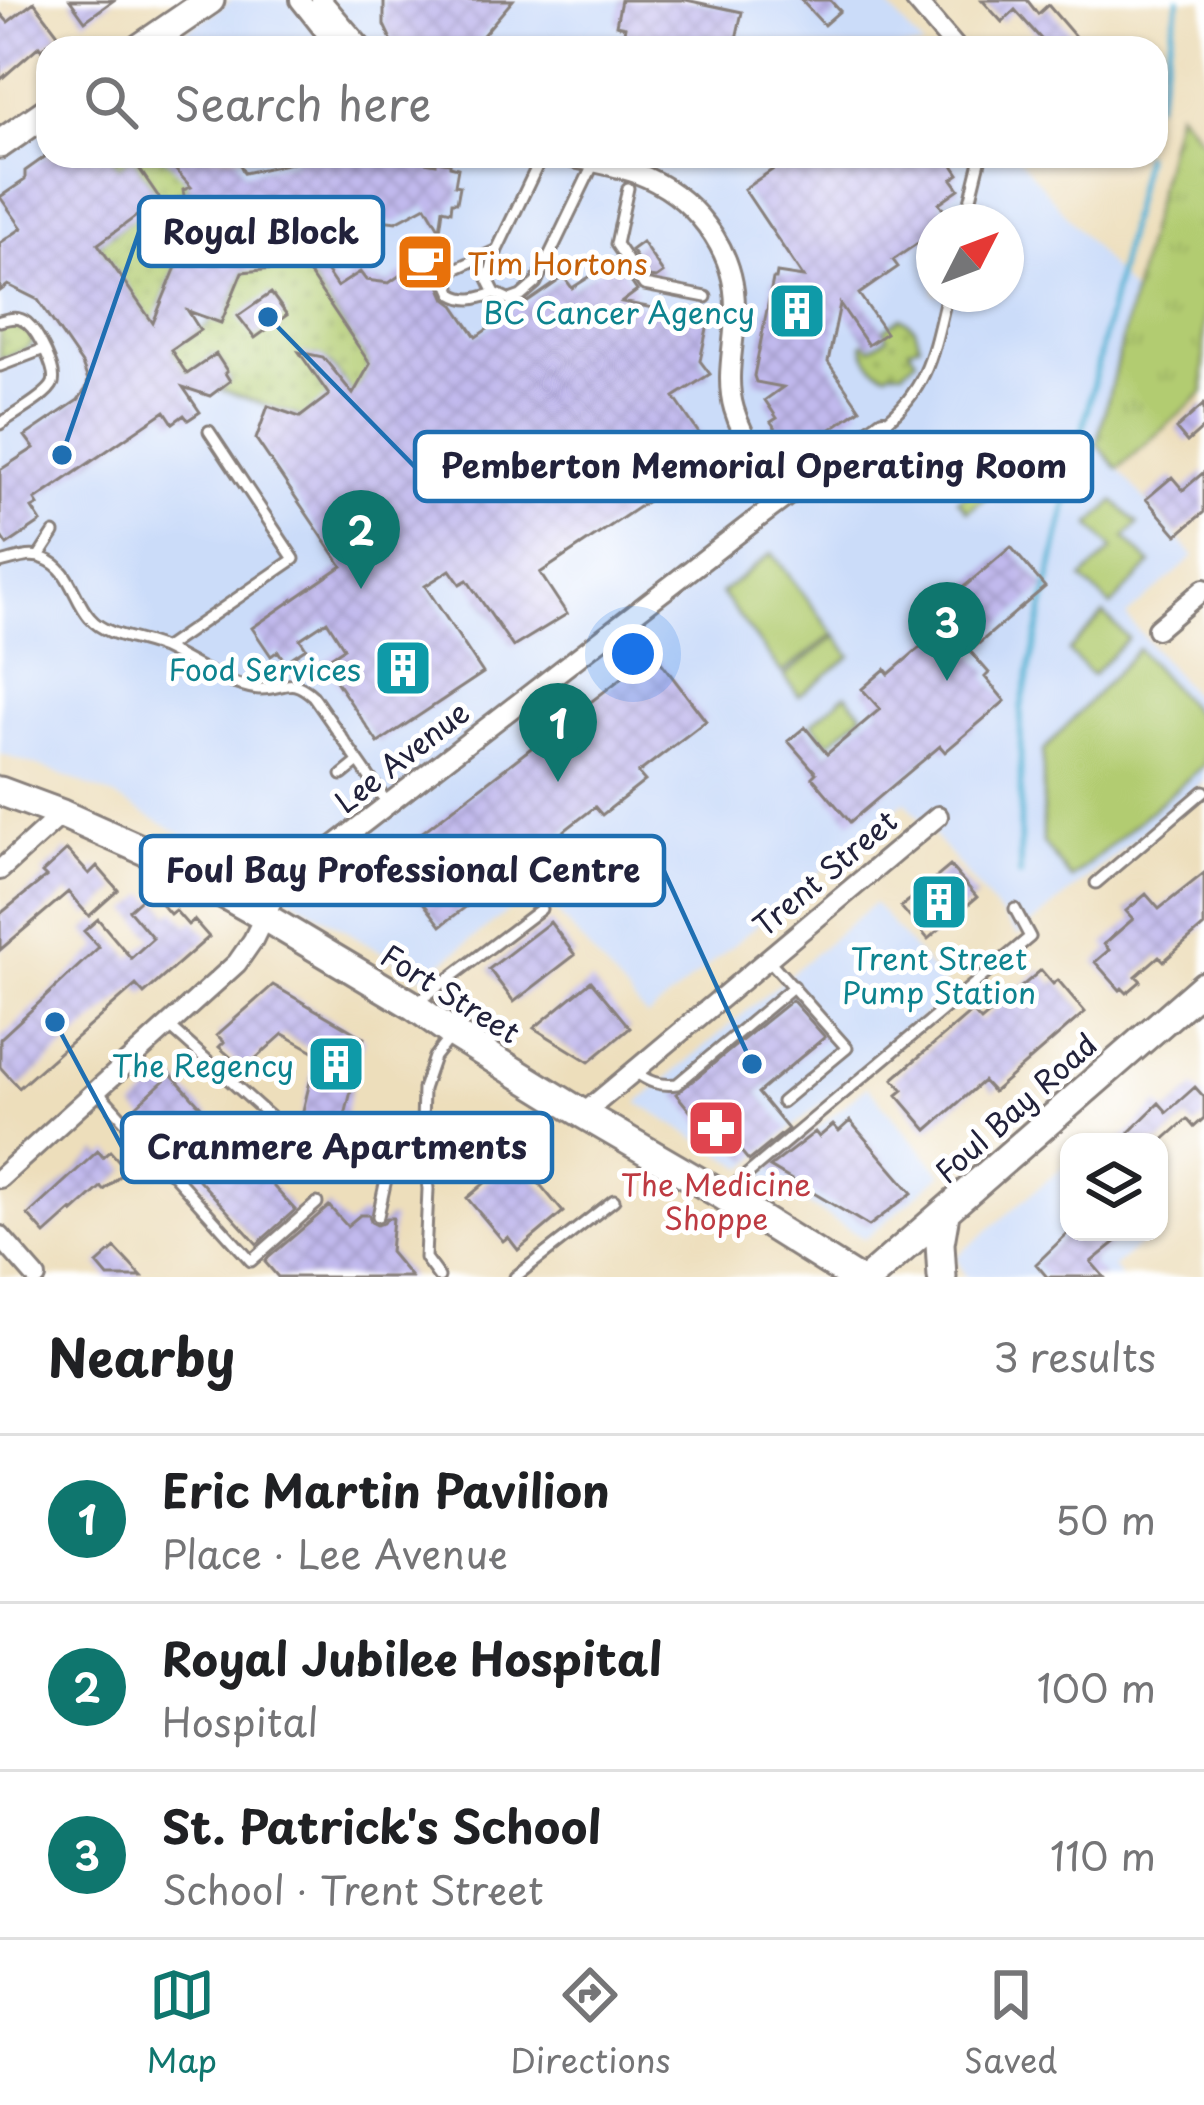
<!DOCTYPE html>
<html lang="en">
<head>
<meta charset="utf-8">
<style>
  body { margin:0; font-family:"Playpen Sans",sans-serif; background:#f2f2f2; color:#202124 }
  .controls { position:absolute; right:36px; bottom:36px; display:grid; overflow:hidden; border-radius:24px; box-shadow:0 3px 9px #0004 }
  .controls button { width:108px; height:108px; display:grid; place-items:center; padding:0; border:0; border-bottom:3px solid #e0e0e0; background:#fff; color:#202124; font:60px sans-serif }
  .compass { position:absolute; left:916px; top:204px; width:108px; height:108px; border-radius:50%; background:#fff; box-shadow:0 3px 9px #0004; rotate:48deg }
  .you { position:absolute; left:633px; top:654px; width:42px; height:42px; margin:-30px; border:9px solid #fff; border-radius:50%; background:#1a73e8; box-shadow:0 0 0 18px #1a73e833 }
  .badge { display:grid; place-items:center; width:78px; height:78px; border-radius:50%; background:#0f766e; color:#fff; font-size:39px; font-weight:700 }
  .pin { position:absolute; translate:-50% -99px; filter:drop-shadow(0 3px 6px #0008) }
  .pin::after { content:''; position:absolute; top:63px; width:42px; height:36px; background:inherit; clip-path:polygon(0 0,100% 0,50% 100%) }
  .list { margin:0; padding:0; list-style:none }
  h2 { display:flex; justify-content:space-between; align-items:center; height:156px; margin:0; padding:0 48px; font-size:51px }
  h2 small { font-size:39px; font-weight:400; color:#757577 }
  .list li { display:grid; grid-template-columns:78px 1fr auto; gap:36px; align-items:center; box-sizing:border-box; height:168px; padding:0 48px; border-top:3px solid #e0e0e0 }
  .list b { display:block; font-size:45px; white-space:nowrap }
  .list p { margin:0; font-size:39px; white-space:nowrap; color:#757577 }
  .list em { font-size:39px; font-style:normal; color:#757577 }
  .icon { flex:none; width:66px; height:66px; fill:none; stroke:currentColor; stroke-width:2; stroke-linecap:round; stroke-linejoin:round }
  .map { position:relative; flex:none; width:1204px; height:1277px; overflow:hidden }
  .search { position:absolute; background:#fff; box-shadow:0 3px 9px #0004; left:36px; right:36px; top:36px; height:132px; display:flex; align-items:center; gap:30px; box-sizing:border-box; padding:0 42px; border-radius:36px; color:#757577; font-size:45px }
  .sheet { height:660px; background:#fff }
  nav { display:flex; justify-content:space-around; align-items:center; box-sizing:border-box; height:168px; border-top:3px solid #e0e0e0; background:#fff; font-size:33px; color:#757577 }
  nav a { display:grid; justify-items:center; gap:6px }
  nav .on { color:#0f766e }
  .map>svg:first-child { display:block }
</style>
</head>
<body>
<div class="map">
<svg width="1204" height="1277" viewBox="0 0 1204 1277">
  <defs>
    <pattern id="grass-tufts" width="24" height="20" patternUnits="userSpaceOnUse" patternTransform="scale(3)"><rect width="24" height="20" fill="#b2cc71"/><path d="M3 7l-1-3M5 7V3M7 7l1-3M15 17l-1-3M17 17v-4M19 17l1-3" fill="none" stroke="#99af63"/></pattern>
    <pattern id="garden-dots" width="8" height="8" patternUnits="userSpaceOnUse" patternTransform="scale(3)"><rect width="8" height="8" fill="#b2cc71"/><path d="M2 2h.1M6 6h.1" fill="none" stroke="#99af63" stroke-width="1.8" stroke-linecap="round"/></pattern>
    <pattern id="building-cross-hatch" width="8" height="8" patternUnits="userSpaceOnUse" patternTransform="scale(3)"><rect width="8" height="8" fill="#c1b9ed"/><path d="M0 0l8 8M0 8l8-8" fill="none" stroke="#a69fcc"/></pattern>
  </defs>
  <rect width="100%" height="100%" fill="#fff"/>
  <filter id="ink" filterUnits="userSpaceOnUse"><feTurbulence type="fractalNoise" baseFrequency=".00833" numOctaves="2"/><feDisplacementMap in="SourceGraphic" scale="24" xChannelSelector="R" yChannelSelector="G"/><feConvolveMatrix kernelMatrix="1 2 1 2 8 2 1 2 1" color-interpolation-filters="sRGB"/></filter>
  <filter id="wash" filterUnits="userSpaceOnUse"><feTurbulence type="fractalNoise" baseFrequency=".004" numOctaves="4" result="noise"/><feDisplacementMap in="SourceGraphic" scale="48" xChannelSelector="R" yChannelSelector="G"/><feGaussianBlur stdDeviation="2.7" result="paint"/><feColorMatrix in="noise" values="0 0 0 0 0 0 0 0 0 0 0 0 0 0 0 0 0 1.4 0 .05"/><feComposite in="paint" operator="in"/></filter>
  <g filter="url(#wash)">
    <rect width="100%" height="100%" fill="#eddebb"/>
    <path fill="#cbdcf9" fill-rule="evenodd" d="M 231,0 L 883,0 L 924,48 L 160,48 Z
      M 48,124 L 48,156 L 1016,156 L 1192,363 L 1097,444 L 1194,557 L 1126,616 L 1204,708 L 1204,781 L 1018,936 L 905,801 L 647,1017 L 537,889 L 423,977 L 251,873 L 111,795 L 50,770 L 0,754 L 0,157 ZM 934,222 L 1006,222 L 1006,294 L 934,294 Z
      M 874,903 L 951,993 L 745,1168 L 638,1103 Z
      M 867,1086 L 942,1174 L 865,1239 L 761,1176 Z
      M 1069,1162 L 1069,1232 L 1154,1232 L 1113,1267 L 1121,1277 L 966,1277 L 956,1257 Z"/>
    <path fill="url(#grass-tufts)" stroke="#6a7756" stroke-width="3" d="M 1177,111 L 1204,142 L 1204,392 L 1118,469 L 1097,444 Z
      M 1028,447 C 1014,476 995,492 968,511 L 958,500 Z"/>
    <path fill="#b2cc71" stroke="#6a7756" stroke-width="3" d="M 1114,501 L 1138,524 L 1125,538 L 1151,564 L 1111,606 L 1082,579 L 1113,549 L 1090,525 Z
      M 772,553 L 834,634 L 782,673 L 721,593 Z
      M 1104,614 L 1128,638 L 1092,675 L 1068,651 Z
      M 836,636 L 851,656 L 799,696 L 784,676 Z
      M 1138,649 L 1204,723 L 1204,765 L 1071,879 L 1043,843 L 1043,751 Z
      M 846,694 L 863,714 L 829,743 L 812,723 Z"/>
    <path fill="url(#garden-dots)" stroke="#6a7756" stroke-width="3" d="M 110,156 L 163,156 L 194,185 L 176,194 L 172,214 L 194,217 L 192,233 L 189,234 L 160,305 L 177,313 L 165,341 L 98,244 L 160,199 L 132,158 L 118,168 Z
      M 303,266 L 371,366 L 344,414 L 350,391 C 341,378 331,358 315,355 L 314,375 L 329,395 L 325,426 L 219,389 L 230,381 L 225,373 L 227,370 L 216,355 L 187,374 L 171,350 L 209,324 L 211,319 L 224,324 L 245,269 L 261,270 Z
      M 901,317 L 915,328 L 920,344 L 909,348 L 916,359 L 903,371 L 891,370 L 887,373 C 872,368 865,359 863,344 L 865,342 L 871,348 L 888,337 L 884,329 Z
      M 19,323 L 30,332 L 34,342 L 26,349 L 0,360 L 0,325 Z"/>
    <g fill="none" stroke-linecap="round" stroke-linejoin="round">
      <path stroke="#55b1d3" stroke-width="6" d="M 1156,103 L 1179,0
        M 1020,875 L 1021,708 L 1144,156"/>
    </g>
    <g id="blocks">
      <path fill="url(#building-cross-hatch)" d="M 70,0 L 114,0 L 85,21 Z
        M 384,0 L 513,0 L 472,48 L 395,48 L 384,25 Z
        M 621,0 L 686,0 L 742,12 L 734,48 L 674,37 L 671,48 L 621,48 L 625,27 L 616,25 Z
        M 801,0 L 830,0 L 840,11 L 824,25 Z
        M 982,0 L 1027,0 L 1038,14 L 1048,5 L 1085,48 L 1049,48 L 1015,10 L 1002,22 Z
        M 34,2 L 59,35 L 41,49 L 39,46 L 0,80 L 0,13 L 8,22 Z
        M 46,156 L 110,156 L 118,168 L 132,158 L 160,199 L 98,244 L 153,323 L 187,240 L 193,249 L 190,232 L 196,217 L 187,216 L 183,190 L 191,187 L 163,156 L 236,156 L 244,173 L 296,162 L 292,156 L 391,156 L 436,164 L 436,161 L 450,163 L 450,166 L 458,168 L 455,185 L 460,186 L 457,202 L 452,202 L 451,211 L 443,209 L 440,230 L 426,206 L 396,222 L 381,220 L 357,241 L 320,262 L 337,287 L 360,272 L 366,280 L 389,283 L 423,259 L 437,279 L 446,299 L 454,305 L 476,337 L 512,312 L 509,309 L 525,304 L 564,277 L 572,288 L 616,260 L 637,291 L 622,302 L 709,319 L 700,361 L 710,374 L 674,397 L 707,445 L 699,467 L 540,573 L 567,614 L 513,647 L 467,580 L 460,584 L 450,570 L 425,586 L 483,673 L 378,743 L 323,662 L 344,648 L 327,621 L 300,639 L 306,648 L 285,662 L 278,651 L 271,656 L 252,628 L 342,566 L 256,439 L 268,406 L 300,417 L 329,395 L 299,352 L 323,357 L 353,394 L 370,364 L 304,266 L 242,272 L 221,323 L 188,311 L 200,330 L 171,350 L 187,374 L 216,354 L 227,371 L 225,373 L 230,381 L 210,396 L 183,387 L 200,412 L 188,420 L 184,415 L 173,423 L 165,411 L 35,500 L 38,505 L 32,508 L 41,522 L 7,545 L 0,535 L 0,470 L 34,448 L 25,436 L 78,400 L 86,389 L 88,380 L 82,364 L 38,300 L 8,285 L 0,291 L 0,243 L 22,228 L 0,197 L 25,180 L 25,171 Z
        M 770,156 L 947,156 L 959,174 L 952,179 L 959,189 L 939,203 L 952,222 L 934,222 L 934,232 L 893,260 L 898,267 L 859,294 L 886,333 L 868,345 L 840,304 L 828,362 L 860,409 L 806,446 L 803,442 L 791,450 L 771,422 L 777,418 L 765,400 L 783,387 L 756,382 L 754,376 L 773,279 L 776,279 L 777,273 L 803,277 L 744,189 L 778,166 Z
        M 642,242 L 663,273 L 656,278 L 649,277 L 631,250 Z
        M 271,293 L 287,315 L 255,338 L 238,316 Z
        M 1204,404 L 1204,427 L 1187,442 L 1176,429 Z
        M 1204,472 L 1204,512 L 1177,535 L 1146,499 L 1172,477 L 1183,490 Z
        M 1011,547 L 1045,587 L 970,651 L 989,673 L 985,677 L 1005,701 L 945,752 L 940,746 L 850,822 L 812,777 L 816,773 L 788,741 L 805,727 L 827,754 L 880,709 L 862,689 L 885,669 L 889,674 L 947,624 L 944,620 L 948,617 L 940,607 Z
        M 654,653 L 706,721 L 638,773 L 645,781 L 602,815 L 595,807 L 441,926 L 389,858 Z
        M 67,850 L 89,874 L 97,866 L 118,890 L 89,916 L 68,892 L 0,950 L 0,914 L 46,877 L 42,873 Z
        M 950,866 L 977,897 L 928,939 L 901,907 Z
        M 1204,873 L 1204,926 L 1164,961 L 1159,956 L 1136,976 L 1141,981 L 1127,993 L 1122,988 L 1120,990 L 1095,962 L 1109,950 L 1104,944 L 1133,919 L 1126,911 L 1146,894 L 1159,909 Z
        M 147,894 L 154,901 L 157,899 L 170,914 L 175,910 L 188,925 L 194,920 L 209,937 L 144,994 L 136,985 L 19,1088 L 0,1067 L 0,1039 L 99,947 L 84,931 L 98,919 L 131,958 L 153,938 L 129,910 Z
        M 550,922 L 575,955 L 514,1002 L 489,969 Z
        M 1041,970 L 1053,984 L 1058,980 L 1085,1012 L 993,1092 L 983,1081 L 927,1130 L 897,1095 L 903,1090 L 893,1079 L 972,1011 L 981,1021 Z
        M 591,981 L 630,1028 L 589,1062 L 534,1028 Z
        M 273,985 L 364,1038 L 340,1136 L 332,1134 L 330,1142 L 316,1138 L 315,1134 L 299,1127 L 317,1053 L 283,1034 L 244,1069 L 219,1047 L 224,1042 L 217,1035 Z
        M 792,1000 L 825,1037 L 758,1093 L 788,1129 L 749,1161 L 719,1125 L 709,1134 L 676,1094 Z
        M 171,1074 L 295,1210 L 257,1244 L 134,1108 Z
        M 1195,1087 L 1204,1097 L 1204,1118 L 1194,1127 L 1187,1119 L 1161,1142 L 1119,1142 L 1159,1103 L 1167,1112 Z
        M 850,1121 L 912,1193 L 869,1226 L 770,1167 L 815,1132 L 819,1137 L 833,1125 L 839,1131 Z
        M 98,1151 L 103,1157 L 110,1151 L 127,1170 L 104,1190 L 101,1187 L 73,1212 L 72,1210 L 45,1234 L 28,1215 Z
        M 522,1163 L 563,1212 L 518,1250 L 508,1237 L 503,1241 L 467,1198 L 501,1169 L 507,1176 Z
        M 329,1206 L 347,1226 L 360,1215 L 369,1215 L 371,1222 L 377,1225 L 384,1223 L 387,1218 L 393,1218 L 390,1252 L 411,1277 L 278,1277 L 265,1262 L 269,1257 Z
        M 1069,1232 L 1128,1232 L 1091,1262 L 1104,1277 L 1047,1277 L 1036,1264 Z
        M 115,1248 L 142,1277 L 108,1277 L 97,1264 Z"/>
    </g>
  </g>
  <g filter="url(#ink)">
    <use href="#blocks" fill-opacity="0" stroke="#88807b" stroke-width="3"/>
    <g fill="none" stroke-linecap="round" stroke-linejoin="round">
      <defs>
        <path id="service" d="M 542,156 L 497,250 L 488,279 L 495,293 L 510,300 L 521,296 L 536,283 L 594,163
          M 628,188 L 616,244 L 644,285 L 706,297
          M 965,222 L 981,157
          M 495,293 C 479,298 468,303 453,294 L 446,278 L 449,272 L 497,250
          M 0,321 C 10,318 19,316 27,323 C 38,332 57,370 53,383 C 48,396 12,415 0,424
          M 0,366 L 44,349
          M 883,424 C 930,388 934,347 947,294
          M 39,556 L 54,533
          M 0,563 C 15,560 30,552 45,559 C 71,569 73,599 90,618 C 107,638 144,638 167,650 C 187,660 205,671 225,680 C 237,684 249,689 261,689 C 286,689 290,675 313,696 L 388,804
          M 165,648 L 294,559 L 209,431
          M 342,775 L 358,762
          M 1096,883 L 1204,791
          M 767,958 L 847,1048 L 782,1102
          M 418,1002 L 541,909
          M 170,1027 L 282,1127 L 337,1163
          M 634,1071 C 648,1082 659,1086 677,1084 L 794,986
          M 97,1090 L 251,1261 L 317,1203
          M 726,1192 L 1030,937 L 1015,909
          M 378,1216 L 390,1161 L 407,1129 L 422,1126
          M 439,1277 L 425,1258 L 428,1189 L 422,1126 L 423,1089 L 434,1057 L 450,1037
          M 515,1277 L 614,1200"/>
        <path id="minor" d="M 300,0 L 338,48
          M 321,0 L 362,48
          M 915,0 L 956,48
          M 564,156 C 588,161 613,165 636,173 C 692,194 735,247 735,307 C 736,342 724,375 734,409 C 744,443 765,469 787,496
          M 1157,629 L 1204,589
          M 0,870 L 62,814
          M 583,1114 L 938,816
          M 0,1178 L 237,963 L 253,940 L 277,890 L 754,521 L 883,424
          M 0,1236 L 36,1277"/>
        <path id="secondary" d="M 140,48 L 210,0
          M 0,144 L 48,111
          M 0,791 L 62,814 L 154,855 L 263,916 L 414,1006 L 452,1033 L 583,1114 L 722,1195 L 853,1277
          M 870,1277 L 1204,986
          M 942,1277 L 940,1243 L 945,1214"/>
      </defs>
      <use href="#service" stroke="#88807b" stroke-width="15"/>
      <use href="#minor" stroke="#88807b" stroke-width="24"/>
      <use href="#secondary" stroke="#88807b" stroke-width="33"/>
      <use href="#service" stroke="#fff" stroke-width="9"/>
      <use href="#minor" stroke="#fff" stroke-width="18"/>
      <use href="#secondary" stroke="#fff" stroke-width="27"/>
    </g>
  </g>
  <defs>
    <symbol id="cafe-square" viewBox="-11 -11 22 22"><rect x="-9" y="-9" width="18" height="18" rx="4" fill="#e8710a" stroke="#fff"/><path d="M-5.5-4.5H6V0H3Q3 3.5 0 3.5H-2.5Q-5.5 3.5-5.5 0ZM3-3.2v2h1.7v-2ZM-6 4.5H4V6H-6Z" fill="#fff"/></symbol>
    <symbol id="building-square" viewBox="-11 -11 22 22"><rect x="-9" y="-9" width="18" height="18" rx="4" fill="#0f9aa8" stroke="#fff"/><path d="M-4-6H4V6H1V3H-1V6H-4ZM-2.5-4.3h1.7v1.8h-1.7ZM.8-4.3h1.7v1.8H.8ZM-2.5-1h1.7V.8h-1.7ZM.8-1h1.7V.8H.8Z" fill="#fff"/></symbol>
    <symbol id="pharmacy-square" viewBox="-11 -11 22 22"><rect x="-9" y="-9" width="18" height="18" rx="4" fill="#e0444e" stroke="#fff"/><path d="M-2-6h4v4h4v4h-4v4h-4v-4h-4v-4h4Z" fill="#fff"/></symbol>
  </defs>
  <g fill-rule="evenodd">
    <use href="#cafe-square" x="392" y="229" width="66" height="66"/>
    <use href="#building-square" x="764" y="278" width="66" height="66"/>
    <use href="#building-square" x="370" y="635" width="66" height="66"/>
    <use href="#building-square" x="906" y="869" width="66" height="66"/>
    <use href="#building-square" x="303" y="1031" width="66" height="66"/>
    <use href="#pharmacy-square" x="683" y="1095" width="66" height="66"/>
  </g>
  <g text-anchor="middle" dominant-baseline="central" stroke-width="10" stroke-linejoin="round" paint-order="stroke">
    <g font-size="30" fill="#c56008" stroke="#fff" text-anchor="start">
      <text x="467" y="262">Tim Hortons</text>
    </g>
    <g font-size="30" fill="#0d838f" stroke="#fff" text-anchor="end">
      <text x="755" y="311">BC Cancer Agency</text>
      <text x="361" y="668">Food Services</text>
      <text x="939" y="957" text-anchor="middle">Trent Street<tspan x="939" dy="34">Pump Station</tspan></text>
      <text x="294" y="1064">The Regency</text>
    </g>
    <g font-size="30" fill="#22223b" stroke="#fff">
      <text transform="translate(401 756) rotate(-38)">Lee Avenue</text>
      <text transform="translate(824 872) rotate(-40)">Trent Street</text>
      <text transform="translate(451 993) rotate(32)">Fort Street</text>
      <text transform="translate(1015 1107) rotate(-42)">Foul Bay Road</text>
    </g>
    <g font-size="30" fill="#be3a42" stroke="#fff">
      <text x="716" y="1183">The Medicine<tspan x="716" dy="34">Shoppe</tspan></text>
    </g>
  </g>
  <path fill="none" stroke="#1f6fb2" stroke-width="4.5" d="M62 455L139 232M268 317L415 467M752 1064L664 871M55 1022L122 1147"/>
  <g fill="#1f6fb2" stroke="#fff" stroke-width="4.5">
    <circle cx="62" cy="455" r="12"/>
    <circle cx="268" cy="317" r="12"/>
    <circle cx="752" cy="1064" r="12"/>
    <circle cx="55" cy="1022" r="12"/>
  </g>
  <g fill="#fff" stroke="#1f6fb2" stroke-width="4.5">
    <rect x="139" y="197" width="244" height="69" rx="12"/>
    <rect x="415" y="432" width="677" height="69" rx="12"/>
    <rect x="141" y="836" width="523" height="69" rx="12"/>
    <rect x="122" y="1113" width="430" height="69" rx="12"/>
  </g>
  <g font-size="33" text-anchor="middle" font-weight="bold" fill="#22223b">
    <text x="261" y="244">Royal Block</text>
    <text x="754" y="478">Pemberton Memorial Operating Room</text>
    <text x="403" y="882">Foul Bay Professional Centre</text>
    <text x="337" y="1159">Cranmere Apartments</text>
  </g>
</svg>
<div class="controls">
<button><svg class="icon" aria-label="layers" viewBox="0 0 24 24"><path d="M12 4l9 5-9 5-9-5zM3 14l9 5 9-5"/></svg></button>
</div>
<svg class="compass" viewBox="-18 -18 36 36"><path d="M0-13l5 13h-10z" fill="#e53935"/><path d="M0 13l5-13h-10z" fill="#757577"/></svg>
<div class="you"></div>
<div class="pin badge" style="left:558px;top:782px">1</div>
<div class="pin badge" style="left:361px;top:589px">2</div>
<div class="pin badge" style="left:947px;top:681px">3</div>
<div class="search"><svg class="icon" aria-label="search" viewBox="0 0 24 24"><circle cx="10" cy="10" r="6"/><path d="M15 15l6 6"/></svg>Search here</div>
</div>
<section class="sheet">
<h2>Nearby<small>3 results</small></h2>
<ul class="list">
<li><span class="badge">1</span><div><b>Eric Martin Pavilion</b><p>Place · Lee Avenue</p></div><em>50 m</em></li>
<li><span class="badge">2</span><div><b>Royal Jubilee Hospital</b><p>Hospital</p></div><em>100 m</em></li>
<li><span class="badge">3</span><div><b>St. Patrick's School</b><p>School · Trent Street</p></div><em>110 m</em></li>
</ul>
</section>
<nav>
<a class="on"><svg class="icon" aria-label="map" viewBox="0 0 24 24"><path d="M3 6l6-2 6 2 6-2v14l-6 2-6-2-6 2zM9 4v14M15 6v14"/></svg>Map</a>
<a><svg class="icon" aria-label="directions" viewBox="0 0 24 24"><path d="M12 3l9 9-9 9-9-9zM9 14v-3h6M13 9l2 2-2 2"/></svg>Directions</a>
<a><svg class="icon" aria-label="saved" viewBox="0 0 24 24"><path d="M7 4h10v16l-5-4-5 4z"/></svg>Saved</a>
</nav>
</body>
</html>
